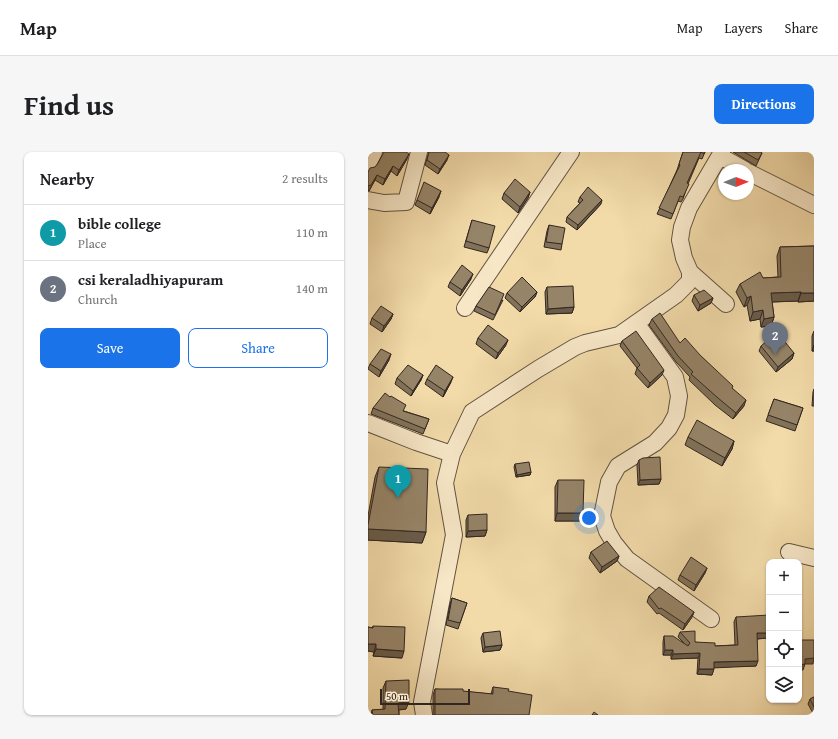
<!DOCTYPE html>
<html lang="en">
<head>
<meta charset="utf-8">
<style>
  body { margin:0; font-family:"Gentium Book Plus",serif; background:#f6f6f6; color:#202124 }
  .controls { position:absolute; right:12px; bottom:12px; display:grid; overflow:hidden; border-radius:8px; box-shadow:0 1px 3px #0004 }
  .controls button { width:36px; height:36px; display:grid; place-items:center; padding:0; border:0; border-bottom:1px solid #e0e0e0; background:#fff; color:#202124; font:20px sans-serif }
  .compass { position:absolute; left:350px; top:12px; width:36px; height:36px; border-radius:50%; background:#fff; box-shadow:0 1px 3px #0004; rotate:89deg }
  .scale { position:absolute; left:12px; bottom:10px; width:90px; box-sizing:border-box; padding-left:4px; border:2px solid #322621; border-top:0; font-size:11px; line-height:14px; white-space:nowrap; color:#322621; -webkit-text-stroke:3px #f7e7c7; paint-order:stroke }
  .you { position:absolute; left:221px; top:366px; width:14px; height:14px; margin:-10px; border:3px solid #fff; border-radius:50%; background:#1a73e8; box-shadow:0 0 0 6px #1a73e833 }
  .badge { display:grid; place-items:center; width:26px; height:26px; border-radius:50%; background:#1a73e8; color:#fff; font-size:13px; font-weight:700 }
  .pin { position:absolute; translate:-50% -33px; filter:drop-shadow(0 1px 2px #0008) }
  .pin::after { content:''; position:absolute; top:21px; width:14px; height:12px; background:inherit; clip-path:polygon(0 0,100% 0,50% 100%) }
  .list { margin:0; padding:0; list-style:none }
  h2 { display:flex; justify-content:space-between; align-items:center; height:52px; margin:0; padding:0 16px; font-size:17px }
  h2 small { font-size:13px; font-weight:400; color:#757577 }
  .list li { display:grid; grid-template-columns:26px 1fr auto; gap:12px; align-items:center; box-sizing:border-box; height:56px; padding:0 16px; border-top:1px solid #e0e0e0 }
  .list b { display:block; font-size:15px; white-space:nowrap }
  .list p { margin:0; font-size:13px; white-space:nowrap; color:#757577 }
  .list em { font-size:13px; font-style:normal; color:#757577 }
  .actions { display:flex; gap:8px; padding:12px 16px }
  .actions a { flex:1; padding:9px 0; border:1px solid #1a73e8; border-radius:8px; text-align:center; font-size:14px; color:#1a73e8 }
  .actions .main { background:#1a73e8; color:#fff }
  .icon { flex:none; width:22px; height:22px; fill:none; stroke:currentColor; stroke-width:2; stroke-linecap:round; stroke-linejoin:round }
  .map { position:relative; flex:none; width:446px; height:563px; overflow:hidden; border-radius:8px }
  header { display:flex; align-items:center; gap:24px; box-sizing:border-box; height:56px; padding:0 20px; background:#fff; border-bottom:1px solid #e0e0e0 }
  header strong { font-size:19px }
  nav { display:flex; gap:22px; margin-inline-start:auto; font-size:14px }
  .intro { display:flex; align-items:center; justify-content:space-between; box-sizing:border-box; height:96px; padding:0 24px }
  h1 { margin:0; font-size:28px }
  .button { padding:10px 18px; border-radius:8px; background:#1a73e8; color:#fff; font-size:14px; font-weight:700 }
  main { display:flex; gap:24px; padding:0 24px }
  aside { flex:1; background:#fff; border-radius:8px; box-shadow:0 1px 3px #0004 }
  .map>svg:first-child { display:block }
</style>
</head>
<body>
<header>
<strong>Map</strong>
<nav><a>Map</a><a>Layers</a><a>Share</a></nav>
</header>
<div class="intro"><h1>Find us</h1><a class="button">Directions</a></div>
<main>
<aside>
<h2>Nearby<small>2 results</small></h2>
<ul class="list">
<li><span class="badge" style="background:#0f9aa8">1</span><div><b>bible college</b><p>Place</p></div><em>110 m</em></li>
<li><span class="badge" style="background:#6b7280">2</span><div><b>csi keraladhiyapuram</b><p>Church</p></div><em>140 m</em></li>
</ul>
<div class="actions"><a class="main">Save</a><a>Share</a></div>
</aside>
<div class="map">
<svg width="446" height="563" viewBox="0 0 446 563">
  <rect width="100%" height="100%" fill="#f2daa9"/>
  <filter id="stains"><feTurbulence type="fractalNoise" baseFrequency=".005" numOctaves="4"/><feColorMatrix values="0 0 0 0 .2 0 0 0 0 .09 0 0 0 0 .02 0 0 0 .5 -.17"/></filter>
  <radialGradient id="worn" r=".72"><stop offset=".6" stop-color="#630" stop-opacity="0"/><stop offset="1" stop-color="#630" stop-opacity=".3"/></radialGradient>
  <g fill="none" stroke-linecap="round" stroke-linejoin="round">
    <defs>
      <path id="minor" d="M 352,4 L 377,18
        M 0,12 L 6,0
        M 380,20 L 446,53
        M 0,48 L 16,51 L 38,50 L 51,0
        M 322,120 L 358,152
        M 97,156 L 203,0
        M 268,171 L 307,225 L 311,244 L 308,263 L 301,276 L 287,291 L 250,314 L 241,330 L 234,364 L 239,379 L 246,391 L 259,407 L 343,467
        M 0,271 L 48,290 L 84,302
        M 421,400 L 446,406
        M 56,563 L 54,550 L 86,383 L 77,331 L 84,302 L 104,260 L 170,217 L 207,195 L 217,191 L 251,183 L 308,143 L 320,131 L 322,127 L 322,120 L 316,106 L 312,88 L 314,75 L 321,56 L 354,0"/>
    </defs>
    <use href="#minor" stroke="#625343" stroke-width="18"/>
    <use href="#minor" stroke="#f7e7c7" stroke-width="16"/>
  </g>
  <path fill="#817259" stroke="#322621" d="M 61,0 L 79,8 L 70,22 L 57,13 Z
    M 315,0 L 337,0 L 334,7 L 331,6 L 320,32 L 315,47 L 313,50 L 310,49 L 303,67 L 289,62 L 309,18 Z
    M 365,0 L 393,0 L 394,1 L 388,14 Z
    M 39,7 L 29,24 L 23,19 L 15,33 L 7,28 L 1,39 L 0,20 Z
    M 162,40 L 160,46 L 150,61 L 134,47 L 136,41 Z
    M 71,45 L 62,62 L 47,53 L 49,48 Z
    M 212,45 L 233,52 L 209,78 L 198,70 L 199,65 L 212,51 L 210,50 Z
    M 104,68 L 121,96 L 119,101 L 96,95 Z
    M 181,73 L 194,92 L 193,98 L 176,95 L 179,79 Z
    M 446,94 L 446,149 L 430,150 L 430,149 L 404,150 L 406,165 L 403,174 L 393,175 L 392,167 L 382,169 L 379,153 L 376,155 L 368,140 L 372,132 L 395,126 L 410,125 L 409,104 L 412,95 Z
    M 103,127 L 92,144 L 80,135 L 82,130 Z
    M 179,135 L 206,155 L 204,161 L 178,162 L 177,140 Z
    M 169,140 L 167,145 L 152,160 L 137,146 L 139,141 Z
    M 326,143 L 345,146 L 343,151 L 330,159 L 324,149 Z
    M 135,148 L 125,168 L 106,159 L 108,154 Z
    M 25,162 L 23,167 L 14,180 L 2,172 L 4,166 Z
    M 284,167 L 312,191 L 332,203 L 365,237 L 376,254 L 365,267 L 347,253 L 321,228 L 322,225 L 308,210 L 281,173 Z
    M 446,179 L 446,199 L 444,199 L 444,184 Z
    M 110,186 L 138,193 L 128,207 L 108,192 Z
    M 254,189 L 294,223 L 280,236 L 267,222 L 269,216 L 252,194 Z
    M 393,194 L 426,201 L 424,207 L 408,220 L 391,199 Z
    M 21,208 L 11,225 L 0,217 L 2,212 Z
    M 55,223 L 53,228 L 43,244 L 27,232 L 29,226 Z
    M 59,227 L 83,230 L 75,245 L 57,232 Z
    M 446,237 L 446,254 L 444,254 L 445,240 Z
    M 406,247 L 435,256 L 427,279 L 398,269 Z
    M 5,256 L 36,259 L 61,267 L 55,282 L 3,262 Z
    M 320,285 L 366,289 L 364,297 L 354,314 L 317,293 Z
    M 271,308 L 293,327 L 291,332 L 270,333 L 269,313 Z
    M 147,312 L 163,320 L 162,323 L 148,325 L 146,315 Z
    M 11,315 L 58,380 L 54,391 L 0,388 L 0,364 L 7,325 Z
    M 190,328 L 215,361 L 212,369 L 187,369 L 187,335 Z
    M 100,363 L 119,378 L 117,384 L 98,385 L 98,368 Z
    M 223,400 L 251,404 L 249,409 L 232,421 L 221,406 Z
    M 339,416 L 337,421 L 326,439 L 310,428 L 312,423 Z
    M 281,444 L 326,460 L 324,465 L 315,478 L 291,461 L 289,462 L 279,450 Z
    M 84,446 L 99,451 L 90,477 L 78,473 L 82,452 Z
    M 368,465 L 401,472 L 401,482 L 400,486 L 389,487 L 388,514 L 346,515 L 344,523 L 329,522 L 330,506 L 303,507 L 303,503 L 295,503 L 295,490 L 296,484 L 316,491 L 310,485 L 312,480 L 327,490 L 347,494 L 367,493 L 366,470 Z
    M 5,474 L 34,506 L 5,504 L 6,500 L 0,499 L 0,475 L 4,476 Z
    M 115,481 L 134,493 L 132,498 L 115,500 L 113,486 Z
    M 18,529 L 38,557 L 31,558 L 31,563 L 3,563 L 4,558 L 15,558 L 15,536 Z
    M 125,535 L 140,539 L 161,563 L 65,563 L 65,543 L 67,537 L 123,542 Z
    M 446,545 L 446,563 L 440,552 L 442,547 Z"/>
  <path fill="#695c49" stroke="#322621" d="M 41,2 L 39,7 L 29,24 L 31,18 Z
    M 81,3 L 79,8 L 70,22 L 72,17 Z
    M 25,14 L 23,19 L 15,33 L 17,27 Z
    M 9,23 L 7,28 L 1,39 L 0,39 L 0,34 Z
    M 73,39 L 71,45 L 62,62 L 64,56 Z
    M 162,40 L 160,46 L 150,61 L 152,55 Z
    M 234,48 L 233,52 L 209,78 L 210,73 Z
    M 105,122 L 103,127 L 92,144 L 94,138 Z
    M 169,140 L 167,145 L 152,160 L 154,155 Z
    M 433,140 L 430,149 L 400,150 L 403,141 Z
    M 433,141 L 446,141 L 446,149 L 430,150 Z
    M 383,144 L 379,153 L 376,155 L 379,146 Z
    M 345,146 L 343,151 L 330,159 L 332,153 Z
    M 206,155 L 204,161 L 178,162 L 180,157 Z
    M 395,158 L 392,167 L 382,169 L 385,160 Z
    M 25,162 L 23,167 L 14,180 L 16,174 Z
    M 406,165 L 403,174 L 393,175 L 396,167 Z
    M 140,188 L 138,193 L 128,207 L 130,201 Z
    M 446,193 L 446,199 L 444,199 Z
    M 426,201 L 424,207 L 408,220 L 410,215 Z
    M 23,202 L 21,208 L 11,225 L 13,219 Z
    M 296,218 L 294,223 L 280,236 L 282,231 Z
    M 55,223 L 53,228 L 43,244 L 45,239 Z
    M 85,225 L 83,230 L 75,245 L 77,239 Z
    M 378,248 L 376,254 L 365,267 L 368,261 Z
    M 366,289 L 364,297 L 354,314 L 357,306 Z
    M 163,320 L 162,323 L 148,325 L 149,323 Z
    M 293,327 L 291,332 L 270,333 L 272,328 Z
    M 189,361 L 215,361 L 212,369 L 187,369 Z
    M 0,377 L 58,380 L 54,391 L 0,388 Z
    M 119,378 L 117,384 L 98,385 L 100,379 Z
    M 251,404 L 249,409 L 232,421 L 234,415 Z
    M 339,416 L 337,421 L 326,439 L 328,433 Z
    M 326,460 L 324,465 L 315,478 L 317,472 Z
    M 389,481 L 401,481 L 400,486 L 387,487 Z
    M 0,492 L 8,492 L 6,500 L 0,499 Z
    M 134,493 L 132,498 L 115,500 L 117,495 Z
    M 8,497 L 36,499 L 34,506 L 5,504 Z
    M 297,498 L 305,498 L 303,503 L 295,503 Z
    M 332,501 L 330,506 L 303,507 L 305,502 Z
    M 446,506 L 445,512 L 435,512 L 437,507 Z
    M 390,509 L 388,514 L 344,516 L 346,510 Z
    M 437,512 L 435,518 L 431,518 L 431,513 Z
    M 331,517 L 346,517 L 344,523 L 329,522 Z
    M 41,550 L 38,557 L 28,558 L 30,551 Z"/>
  <path fill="#968468" stroke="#322621" d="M 16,0 L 38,0 L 41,2 L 31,18 L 25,14 L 17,27 L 9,23 L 3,33 L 0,34 L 0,20 L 2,16 L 7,15 L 10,11 Z
    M 61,0 L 77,0 L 81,3 L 72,17 L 59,8 Z
    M 315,0 L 337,0 L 336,2 L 333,0 L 319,31 L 321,32 L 317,41 L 315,45 L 312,44 L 305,62 L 291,56 L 312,13 L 311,12 Z
    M 376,0 L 393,0 L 394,1 L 390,8 Z
    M 147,27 L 162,40 L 152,55 L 136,41 Z
    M 56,30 L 73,39 L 64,56 L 49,48 Z
    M 220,35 L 234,48 L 210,73 L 199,65 L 215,48 L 212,45 Z
    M 104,68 L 127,74 L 121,96 L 98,89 Z
    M 181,73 L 197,76 L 194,92 L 178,90 Z
    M 446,94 L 446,141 L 433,141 L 433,140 L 403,141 L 406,165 L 396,167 L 395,158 L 385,160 L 383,144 L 379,146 L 372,132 L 392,120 L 395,126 L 413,125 L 412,95 Z
    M 94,113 L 105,122 L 94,138 L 82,130 Z
    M 154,125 L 169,140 L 154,155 L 139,141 Z
    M 205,134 L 206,155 L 180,157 L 179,135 Z
    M 121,135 L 136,142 L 127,163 L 108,154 Z
    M 336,138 L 345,146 L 332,153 L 326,143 Z
    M 13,154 L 25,162 L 16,174 L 4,166 Z
    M 292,161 L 312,191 L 317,186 L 332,203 L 365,234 L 364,236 L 378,248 L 368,261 L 350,246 L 323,222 L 325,220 L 310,204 L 284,167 Z
    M 120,173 L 140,188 L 130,201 L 110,186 Z
    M 268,179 L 296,218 L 282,231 L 269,216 L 272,213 L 254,189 Z
    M 409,180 L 426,201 L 410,215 L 393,194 Z
    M 13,197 L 23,202 L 13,219 L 2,212 Z
    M 40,213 L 55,223 L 45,239 L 29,226 Z
    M 68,213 L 85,225 L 77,239 L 59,227 Z
    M 17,241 L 22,245 L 23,244 L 38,253 L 35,259 L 61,267 L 57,277 L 5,256 Z
    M 406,247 L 435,256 L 429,273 L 400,263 Z
    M 329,268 L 366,289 L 357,306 L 320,285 Z
    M 292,305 L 293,327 L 272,328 L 271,308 L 275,306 Z
    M 161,310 L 163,320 L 149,323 L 147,312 Z
    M 11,315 L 60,317 L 58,380 L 0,377 L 0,373 Z
    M 190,328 L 216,328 L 215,361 L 189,361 Z
    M 119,362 L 119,378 L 100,379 L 100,363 Z
    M 239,389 L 251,404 L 234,415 L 223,400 Z
    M 323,405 L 339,416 L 328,433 L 312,423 Z
    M 291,435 L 326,460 L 317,472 L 293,456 L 291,457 L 281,444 Z
    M 84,446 L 99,451 L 92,471 L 80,468 Z
    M 401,463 L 401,481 L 389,481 L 390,509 L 346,510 L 346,517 L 331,517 L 332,501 L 305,502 L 305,498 L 297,498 L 296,484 L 305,484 L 320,494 L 322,491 L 312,480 L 327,479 L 327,490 L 347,491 L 347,494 L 370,493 L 368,465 Z
    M 5,474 L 37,475 L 36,499 L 8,497 L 8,492 L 0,492 L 0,475 L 5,476 Z
    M 132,479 L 134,493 L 117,495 L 115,481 Z
    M 431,488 L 446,488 L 446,506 L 437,507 L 437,512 L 431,513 Z
    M 41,528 L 41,550 L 30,551 L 31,563 L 5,563 L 4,558 L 17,557 L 18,529 Z
    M 125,535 L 141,537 L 140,539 L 164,543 L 161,563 L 67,563 L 67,537 L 95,537 L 95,539 L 125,542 Z
    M 446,545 L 446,555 L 442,547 Z
    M 226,560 L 230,563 L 224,563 Z"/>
  <rect width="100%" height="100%" filter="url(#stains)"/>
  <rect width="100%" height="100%" fill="url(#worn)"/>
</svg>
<div class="controls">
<button>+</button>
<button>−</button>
<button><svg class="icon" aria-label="locate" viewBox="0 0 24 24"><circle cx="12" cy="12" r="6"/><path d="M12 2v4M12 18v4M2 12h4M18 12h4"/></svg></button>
<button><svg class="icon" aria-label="layers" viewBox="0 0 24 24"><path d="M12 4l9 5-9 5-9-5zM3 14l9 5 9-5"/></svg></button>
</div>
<svg class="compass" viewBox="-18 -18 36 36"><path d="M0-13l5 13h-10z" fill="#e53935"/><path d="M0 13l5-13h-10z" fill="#757577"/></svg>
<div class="scale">50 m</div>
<div class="you"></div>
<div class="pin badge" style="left:30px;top:346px;background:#0f9aa8">1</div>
<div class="pin badge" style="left:407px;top:203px;background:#6b7280">2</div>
</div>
</main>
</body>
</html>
